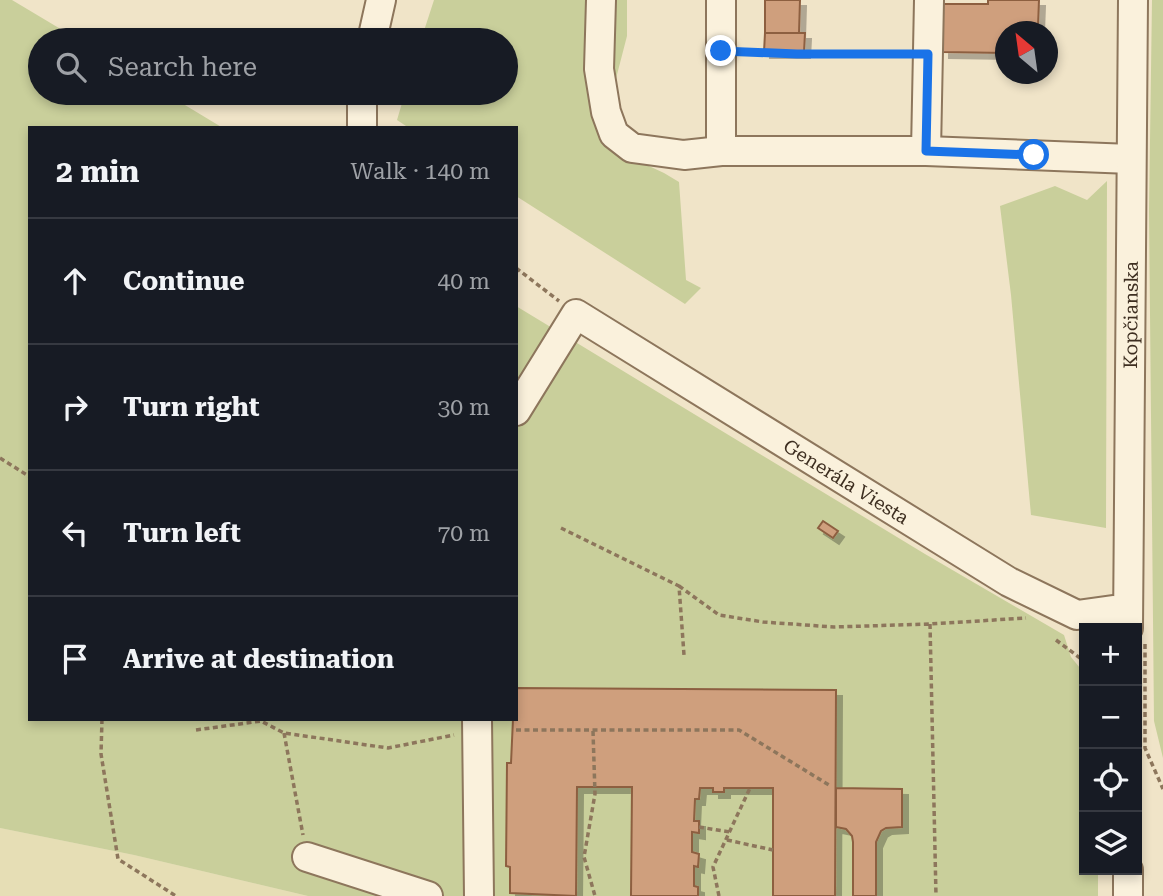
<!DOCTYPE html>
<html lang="en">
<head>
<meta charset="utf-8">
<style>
  body { margin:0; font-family:"Roboto Serif",serif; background:#242831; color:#f1f3f6 }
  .controls { position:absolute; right:21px; bottom:21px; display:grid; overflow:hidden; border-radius:0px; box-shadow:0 4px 10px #0003 }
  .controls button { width:63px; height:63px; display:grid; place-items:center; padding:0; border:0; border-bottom:2px solid #363941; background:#171b24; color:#f1f3f6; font:35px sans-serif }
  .compass { position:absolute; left:995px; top:21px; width:63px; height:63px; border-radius:50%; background:#171b24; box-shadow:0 4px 10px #0003; rotate:331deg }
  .stop { position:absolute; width:21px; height:21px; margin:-16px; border:5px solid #1a73e8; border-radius:50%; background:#fff }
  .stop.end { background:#1a73e8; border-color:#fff; box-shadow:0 2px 7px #0008 }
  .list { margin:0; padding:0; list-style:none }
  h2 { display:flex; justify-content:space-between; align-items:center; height:91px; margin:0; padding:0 28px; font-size:30px }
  h2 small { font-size:23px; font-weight:400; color:#9ea1a6 }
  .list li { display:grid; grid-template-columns:46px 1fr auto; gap:21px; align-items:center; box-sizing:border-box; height:126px; padding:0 28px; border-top:2px solid #363941 }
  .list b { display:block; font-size:26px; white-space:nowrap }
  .list em { font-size:23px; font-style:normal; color:#9ea1a6 }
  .icon { flex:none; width:38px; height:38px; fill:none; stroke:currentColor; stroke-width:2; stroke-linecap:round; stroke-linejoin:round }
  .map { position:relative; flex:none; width:1163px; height:896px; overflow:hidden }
  .search { position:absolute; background:#171b24; box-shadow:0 4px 10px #0003; left:28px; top:28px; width:490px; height:77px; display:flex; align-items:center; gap:18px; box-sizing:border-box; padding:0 24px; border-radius:38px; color:#9ea1a6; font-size:26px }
  .panel { position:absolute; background:#171b24; box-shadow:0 4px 10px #0003; left:28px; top:126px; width:490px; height:595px; border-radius:0px }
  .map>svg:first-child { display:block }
</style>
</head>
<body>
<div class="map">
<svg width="1163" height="896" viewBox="0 0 1163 896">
  <defs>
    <filter id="shadow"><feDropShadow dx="6" dy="6" stdDeviation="0" flood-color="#0004"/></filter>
  </defs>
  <rect width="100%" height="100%" fill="#f0e4c8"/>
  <path fill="#e6deb5" d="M 0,828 L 134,855 L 308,896 L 0,896 Z"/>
  <path fill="#c9cf9b" d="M 0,0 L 12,0 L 79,40 L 40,40 L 40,93 L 165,93 L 223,128 L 30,128 L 30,719 L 516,719 L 516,306 L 925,554 L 1064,635 L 1071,657 L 1084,673 L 1084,870 L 1098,870 L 1098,896 L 308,896 L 134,855 L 0,828 Z
    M 434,0 L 627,0 L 627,36 L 605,121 L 623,154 L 664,173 L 679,182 L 686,280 L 701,288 L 685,304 L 516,196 L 516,128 L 409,128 L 397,120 L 405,93 L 506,93 L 506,40 L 421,40 Z
    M 1152,0 L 1163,0 L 1163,758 L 1154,721 L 1149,211 Z
    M 1107,181 L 1106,528 L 1031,515 L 1011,295 L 1000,206 L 1055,186 L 1087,200 Z"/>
  <path fill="#cf9f7d" stroke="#8d5f41" stroke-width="2" filter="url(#shadow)" d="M 765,0 L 800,0 L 799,33 L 765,33 Z
    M 988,0 L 1039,0 L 1038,26 L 1018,26 L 1018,32 L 1006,32 L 1006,53 L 943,52 L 943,4 L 988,4 Z
    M 765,33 L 805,33 L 804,52 L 764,52 Z
    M 823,521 L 838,531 L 833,538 L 818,528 Z
    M 516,688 L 836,690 L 835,896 L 773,896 L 773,788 L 724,788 L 724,792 L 713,792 L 713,788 L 700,788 L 699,799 L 695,799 L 694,821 L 699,821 L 699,833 L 692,832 L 692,852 L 699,854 L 698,867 L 694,866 L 694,886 L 698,887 L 698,896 L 631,896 L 632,787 L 577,787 L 576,896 L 510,893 L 510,867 L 506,866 L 507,763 L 511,763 L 513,719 L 516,719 Z
    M 836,788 L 902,789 L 902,827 L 886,828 L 881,831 L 876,842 L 876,896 L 853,896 L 853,842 L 852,836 L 846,829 L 836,827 Z"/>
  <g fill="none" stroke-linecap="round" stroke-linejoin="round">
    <defs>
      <g id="minor">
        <path d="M 601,0 L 599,69 L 606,112 L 614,134 L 632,148 L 684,155 L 721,151"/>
        <path d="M 721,0 L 721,151 L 926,151 L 1131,159"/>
        <path d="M 372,40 L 381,0"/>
        <path d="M 362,93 L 362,128"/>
        <path d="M 926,151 L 929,0"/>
        <path id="s1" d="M 516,411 L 576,314 L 1009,582 L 1077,615 L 1113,610 L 1128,613"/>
        <path id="s2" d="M 1128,628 L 1133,0"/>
        <path d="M 477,719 L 479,896"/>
        <path d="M 307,857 L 428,896"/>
        <path d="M 1128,870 L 1128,896"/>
      </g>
    </defs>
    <use href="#minor" stroke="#8d765c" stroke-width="32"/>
    <path stroke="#8d765c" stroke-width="3.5" stroke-dasharray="5 3.5" stroke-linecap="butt" d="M 745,52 L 797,54 L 905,53
      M 516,268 L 559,301
      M 0,458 L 30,477
      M 561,528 L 679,586 L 684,655
      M 679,586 L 719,615 L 763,622 L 834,627 L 930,624 L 1026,618
      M 930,624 L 936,896
      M 1056,640 L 1084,661
      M 1145,644 L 1145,748 L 1163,789
      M 102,719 L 101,754 L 118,859 L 176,896
      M 196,730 L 261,721 L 284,733 L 388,748 L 454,735
      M 516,730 L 739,730 L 829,785
      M 593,731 L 595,794 L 584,857 L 595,896
      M 284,733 L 303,835
      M 699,827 L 730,832
      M 727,840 L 773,850
      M 719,896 L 713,867 L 750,788"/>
    <use href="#minor" stroke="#faf1dc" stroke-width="28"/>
  </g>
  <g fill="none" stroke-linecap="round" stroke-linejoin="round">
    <path stroke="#1a73e8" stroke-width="9" d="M 721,51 L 797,54 L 928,54 L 926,151 L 1034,155"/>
  </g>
  <g text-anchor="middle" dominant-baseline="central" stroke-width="5" stroke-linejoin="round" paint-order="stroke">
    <g font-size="19" fill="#3d2e20" stroke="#f7eed8">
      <text stroke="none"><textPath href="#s2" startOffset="313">Kopčianska</textPath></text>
      <text stroke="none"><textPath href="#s1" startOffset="432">Generála Viesta</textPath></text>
    </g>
  </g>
</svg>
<div class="controls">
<button>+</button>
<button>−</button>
<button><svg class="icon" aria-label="locate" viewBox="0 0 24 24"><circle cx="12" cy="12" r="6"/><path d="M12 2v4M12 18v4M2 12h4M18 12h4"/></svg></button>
<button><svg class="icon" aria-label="layers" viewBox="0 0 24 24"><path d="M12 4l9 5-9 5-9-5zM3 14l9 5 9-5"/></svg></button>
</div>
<svg class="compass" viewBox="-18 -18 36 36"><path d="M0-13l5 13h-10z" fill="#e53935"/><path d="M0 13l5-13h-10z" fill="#9ea1a6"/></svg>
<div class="stop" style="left:1034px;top:155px"></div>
<div class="stop end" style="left:721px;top:51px"></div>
<div class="search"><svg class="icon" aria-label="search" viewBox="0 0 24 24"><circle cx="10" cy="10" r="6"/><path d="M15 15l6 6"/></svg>Search here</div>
<section class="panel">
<h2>2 min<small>Walk · 140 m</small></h2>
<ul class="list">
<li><svg class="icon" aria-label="ahead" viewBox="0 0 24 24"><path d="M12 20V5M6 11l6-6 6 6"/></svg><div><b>Continue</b></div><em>40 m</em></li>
<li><svg class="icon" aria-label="right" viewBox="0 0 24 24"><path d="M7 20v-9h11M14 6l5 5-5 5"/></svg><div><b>Turn right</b></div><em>30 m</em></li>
<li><svg class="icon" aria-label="left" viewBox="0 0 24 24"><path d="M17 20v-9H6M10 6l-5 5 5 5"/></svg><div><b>Turn left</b></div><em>70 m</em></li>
<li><svg class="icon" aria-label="arrive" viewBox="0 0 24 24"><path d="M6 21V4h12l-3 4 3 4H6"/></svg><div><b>Arrive at destination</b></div></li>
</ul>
</section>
</div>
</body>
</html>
